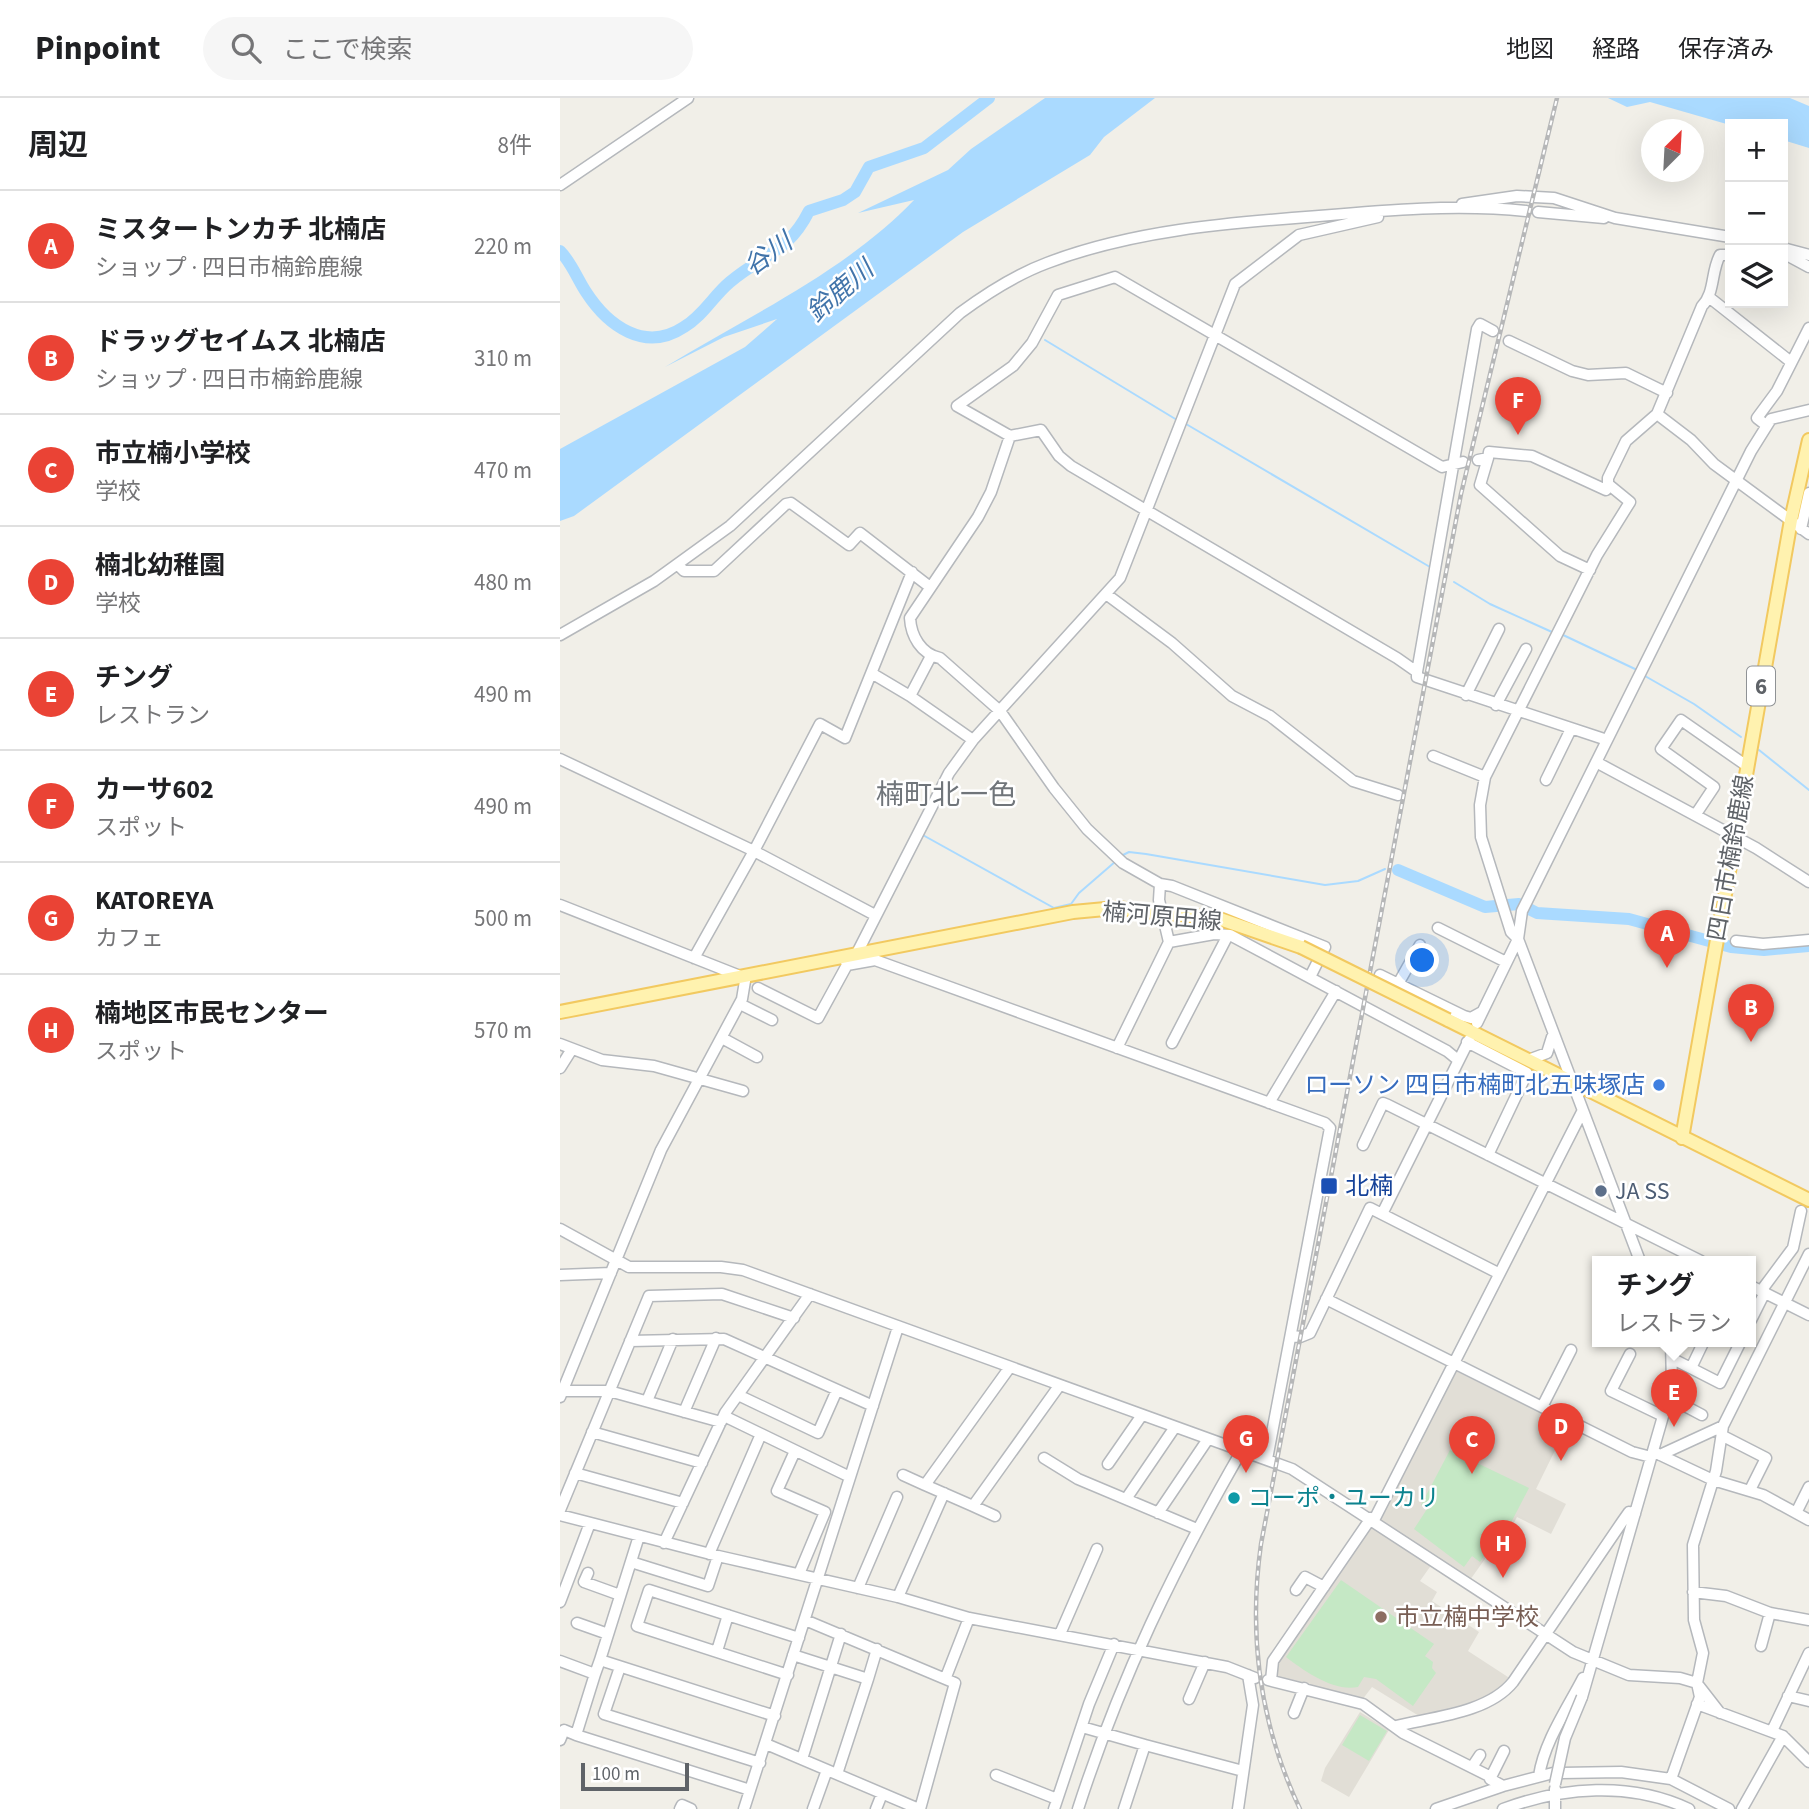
<!DOCTYPE html>
<html lang="ja">
<head>
<meta charset="utf-8">
<style>
  body { margin:0; font-family:"Source Sans 3","Noto Sans JP",sans-serif; background:#f6f6f6; color:#202124 }
  .controls { position:absolute; right:21px; top:21px; display:grid; overflow:hidden; border-radius:0px; box-shadow:0 7px 28px #0002 }
  .controls button { width:63px; height:63px; display:grid; place-items:center; padding:0; border:0; border-bottom:2px solid #e0e0e0; background:#fff; color:#202124; font:35px sans-serif }
  .compass { position:absolute; left:1081px; top:21px; width:63px; height:63px; border-radius:50%; background:#fff; box-shadow:0 7px 28px #0002; rotate:24deg }
  .scale { position:absolute; left:21px; bottom:18px; width:108px; box-sizing:border-box; padding-left:7px; border:4px solid #5f6368; border-top:0; font-size:19px; line-height:24px; white-space:nowrap; color:#5f6368; -webkit-text-stroke:5px #fff; paint-order:stroke }
  .you { position:absolute; left:863px; top:863px; width:24px; height:24px; margin:-18px; border:5px solid #fff; border-radius:50%; background:#1a73e8; box-shadow:0 0 0 10px #1a73e833 }
  .badge { display:grid; place-items:center; width:46px; height:46px; border-radius:50%; background:#ea4335; color:#fff; font-size:23px; font-weight:700 }
  .pin { position:absolute; translate:-50% -58px; filter:drop-shadow(0 2px 4px #0008) }
  .pin::after { content:''; position:absolute; top:37px; width:24px; height:21px; background:inherit; clip-path:polygon(0 0,100% 0,50% 100%) }
  .popup { position:absolute; left:1032px; top:1158px; width:164px; height:91px; box-sizing:border-box; display:grid; place-content:center; border-radius:0px; background:#fff; filter:drop-shadow(0 2px 5px #0005); font-size:23px; white-space:nowrap; color:#757577 }
  .popup b { font-size:26px; color:#202124 }
  .popup::after { content:''; position:absolute; left:50%; top:100%; margin-left:-14px; border:14px solid transparent; border-top-color:#fff }
  .list { margin:0; padding:0; list-style:none }
  h2 { display:flex; justify-content:space-between; align-items:center; height:91px; margin:0; padding:0 28px; font-size:30px }
  h2 small { font-size:23px; font-weight:400; color:#757577 }
  .list li { display:grid; grid-template-columns:46px 1fr auto; gap:21px; align-items:center; box-sizing:border-box; height:112px; padding:0 28px; border-top:2px solid #e0e0e0 }
  .list b { display:block; font-size:26px; white-space:nowrap }
  .list p { margin:0; font-size:23px; white-space:nowrap; color:#757577 }
  .list em { font-size:23px; font-style:normal; color:#757577 }
  .icon { flex:none; width:38px; height:38px; fill:none; stroke:currentColor; stroke-width:2; stroke-linecap:round; stroke-linejoin:round }
  .map { position:relative; flex:none; width:1249px; height:1711px; overflow:hidden }
  header { display:flex; align-items:center; gap:42px; box-sizing:border-box; height:98px; padding:0 35px; background:#fff; border-bottom:2px solid #e0e0e0 }
  header strong { font-size:33px }
  nav { display:flex; gap:38px; margin-inline-start:auto; font-size:24px }
  .search { width:490px; height:63px; background:#f6f6f6; display:flex; align-items:center; gap:18px; box-sizing:border-box; padding:0 24px; border-radius:38px; color:#757577; font-size:26px }
  main { display:flex }
  aside { flex:1; background:#fff }
  .map>svg:first-child { display:block }
</style>
</head>
<body>
<header>
<strong>Pinpoint</strong>
<div class="search"><svg class="icon" aria-label="search" viewBox="0 0 24 24"><circle cx="10" cy="10" r="6"/><path d="M15 15l6 6"/></svg>ここで検索</div>
<nav><a>地図</a><a>経路</a><a>保存済み</a></nav>
</header>
<main>
<aside>
<h2>周辺<small>8件</small></h2>
<ul class="list">
<li><span class="badge">A</span><div><b>ミスタートンカチ 北楠店</b><p>ショップ · 四日市楠鈴鹿線</p></div><em>220 m</em></li>
<li><span class="badge">B</span><div><b>ドラッグセイムス 北楠店</b><p>ショップ · 四日市楠鈴鹿線</p></div><em>310 m</em></li>
<li><span class="badge">C</span><div><b>市立楠小学校</b><p>学校</p></div><em>470 m</em></li>
<li><span class="badge">D</span><div><b>楠北幼稚園</b><p>学校</p></div><em>480 m</em></li>
<li><span class="badge">E</span><div><b>チング</b><p>レストラン</p></div><em>490 m</em></li>
<li><span class="badge">F</span><div><b>カーサ602</b><p>スポット</p></div><em>490 m</em></li>
<li><span class="badge">G</span><div><b>KATOREYA</b><p>カフェ</p></div><em>500 m</em></li>
<li><span class="badge">H</span><div><b>楠地区市民センター</b><p>スポット</p></div><em>570 m</em></li>
</ul>
</aside>
<div class="map">
<svg width="1249" height="1711" viewBox="0 0 1249 1711">
  <rect width="100%" height="100%" fill="#f1efe8"/>
  <path fill="#e1ded6" d="M 896,1273 L 1007,1328 L 976,1391 L 1006,1406 L 991,1436 L 957,1419 L 943,1446 L 937,1444 L 910,1482 L 820,1422 L 819,1415 Z
    M 809,1427 L 872,1466 L 860,1483 L 877,1494 L 872,1503 L 919,1534 L 908,1553 L 951,1581 L 925,1602 L 859,1618 L 812,1589 L 802,1602 L 714,1578 L 717,1563 Z
    M 800,1614 L 829,1632 L 789,1699 L 761,1683 L 765,1670 Z"/>
  <path fill="#c5e8c5" d="M 890,1352 L 969,1390 L 942,1442 L 936,1440 L 920,1464 L 912,1458 L 904,1469 L 854,1431 L 867,1411 L 861,1407 Z
    M 781,1482 L 874,1546 L 865,1558 L 873,1564 L 872,1570 L 876,1575 L 853,1608 L 816,1581 L 804,1579 L 798,1589 C 774,1594 744,1573 726,1559 Z
    M 800,1617 L 827,1633 L 809,1663 L 782,1647 Z"/>
  <path fill="#aadaff" d="M 485,0 L 595,0 L 544,39 L 530,57 L 403,134 L 14,418 L 0,423 L 0,351 L 185,249 L 217,221 L 164,239 L 105,269 C 190,217 285,174 354,102 L 298,115 L 388,72 L 411,51 Z
    M 1048,0 L 1230,0 L 1249,8 L 1249,50 L 1223,42 L 1223,26 L 1170,27 L 1090,4 L 1067,9 Z"/>
  <g fill="none" stroke-linecap="round" stroke-linejoin="round">
    <path stroke="#aadaff" stroke-width="2" d="M 0,151 L 1,153
      M 485,242 L 617,322
      M 626,326 L 870,469
      M 894,484 L 930,506 L 992,534
      M 1001,536 L 1075,571
      M 1085,578 L 1134,606 L 1181,639
      M 1199,652 L 1249,692
      M 361,736 L 494,810 L 511,806 L 519,795 L 556,763
      M 563,757 L 569,754 L 586,756 L 765,787 L 798,783 L 825,771"/>
    <path stroke="#aadaff" stroke-width="12" d="M 0,153 C 11,164 17,180 26,194 C 48,228 85,255 124,229 C 143,218 154,197 170,184 C 203,156 228,155 249,113 L 283,102 L 295,94 L 309,69 L 364,50 L 429,0
      M 838,772 L 925,809 L 959,806 L 977,815 L 1069,821 L 1171,849 L 1204,852 L 1249,848"/>
    <defs>
      <path id="minor" d="M 0,87 L 128,0
        M 902,106 L 957,98 L 994,100 L 1055,120 L 1170,139
        M 978,114 L 1044,120
        M 1223,150 L 1249,157
        M 1223,155 L 1249,169
        M 1150,200 L 1231,264
        M 949,243 L 1012,273 L 1028,277 L 1066,275 L 1107,295
        M 1097,316 L 1131,342 L 1154,366 L 1249,436
        M 1206,327 L 1197,320 L 1217,293 L 1249,230
        M 450,338 L 431,394 L 418,419 L 350,520 C 351,538 361,556 380,560 L 440,613 L 494,690 L 527,731 L 563,765 L 600,786 L 612,788 L 765,849 L 750,879
        M 928,360 L 920,387 L 1000,458 L 1030,472
        M 918,362 L 928,360 L 929,354 L 972,358 L 1046,392 L 1048,386 L 1070,404 L 1037,457 L 925,679 L 920,707 L 921,739 L 951,834 L 958,841 L 1080,1163
        M 903,364 L 882,369 L 555,179 L 498,197 L 472,245 L 453,268 L 397,308 L 450,338 L 481,332 L 499,358 L 511,368 L 837,560 L 857,574 L 857,579 L 1047,642
        M 1048,386 L 1048,380 L 1066,343 L 1097,316 L 1142,208 C 1155,195 1151,173 1160,157 L 1170,157
        M 1241,431 L 1249,395
        M 118,467 L 124,473 L 154,473 L 226,406 L 231,405 L 289,447 L 300,435 L 370,489
        M 546,496 L 612,545 L 672,598 L 710,618 L 793,683 L 838,697
        M 0,537 L 94,483 L 170,428 L 400,215 C 427,195 455,177 487,165 C 573,132 668,125 759,118 C 827,112 897,106 966,113
        M 371,558 L 350,598 L 413,642
        M 857,574 L 917,231 L 920,226 L 933,233
        M 313,576 L 350,598
        M 906,597 L 939,531
        M 936,607 L 966,551
        M 873,658 L 925,679
        M 0,661 L 194,753 L 315,817
        M 1036,664 L 1196,750 L 1249,784
        M 986,682 L 1011,631
        M 1136,716 L 1154,689 L 1101,651 L 1121,622 L 1187,668
        M 0,807 L 180,878
        M 878,830 L 946,864
        M 1176,843 L 1203,846 L 1249,842
        M 609,844 L 654,836 L 670,837 L 887,953 L 898,962
        M 297,855 L 389,675 L 413,642 L 560,480 L 675,186 L 739,137 L 818,119
        M 284,858 L 287,867 L 315,862 L 765,1025 L 770,1030 L 707,1361
        M 134,860 L 194,753 L 260,626 L 285,640 L 352,474
        M 820,877 L 904,918 L 911,920 L 922,914
        M 838,886 L 860,847
        M 198,890 L 258,920 L 287,867
        M 180,906 L 212,922
        M 917,925 L 958,841 L 962,813 L 1191,353 L 1211,321 L 1249,312
        M 162,940 L 197,959
        M 907,944 L 967,975 L 928,1057
        M 612,945 L 668,837
        M 0,946 L 42,962 L 94,968 L 183,993
        M 557,950 L 609,844 L 599,802 L 600,786
        M 968,962 L 987,955 L 992,939
        M 0,970 L 12,951
        M 709,1005 L 776,893
        M 803,1047 L 823,1005 L 828,1007 L 1141,1163
        M 822,1116 L 909,942
        M 0,1131 L 69,1169 L 161,1169 L 183,1172 L 732,1371 L 1013,1554 L 1069,1577 L 1120,1580 L 1137,1585
        M 0,1177 L 51,1175
        M 1191,1188 L 1249,1217
        M 1201,1193 L 1233,1150 L 1241,1113
        M 766,1201 L 1072,1354 L 1091,1359
        M 1191,1222 L 1205,1194
        M 733,1238 L 740,1239 L 750,1235 L 810,1110 L 938,1175
        M 70,1243 L 164,1241 L 313,1308
        M 1070,1256 L 1051,1293 L 1103,1318
        M 1113,1261 L 1160,1285 L 1181,1243
        M 450,1269 L 365,1387 L 413,1408 L 499,1288
        M 1131,1270 L 1144,1243
        M 0,1293 L 49,1293 L 161,1324
        M 178,1297 L 258,1335 L 277,1292
        M 0,1299 L 101,1052 L 182,901 L 186,877
        M 1108,1299 L 1142,1317
        M 87,1303 L 113,1241
        M 982,1309 L 1011,1252
        M 124,1314 L 156,1240
        M 164,1318 L 290,1379
        M 32,1334 L 142,1365
        M 1163,1338 L 1206,1360 L 1190,1392
        M 235,1353 L 217,1393 L 265,1414 L 239,1476
        M 1096,1355 L 1153,1382 L 1203,1397 L 1249,1422
        M 1100,1357 L 1163,1328 L 1249,1156
        M 484,1360 L 518,1381 L 637,1431
        M 548,1366 L 582,1317
        M 15,1375 L 123,1405
        M 343,1377 L 365,1387
        M 566,1401 L 615,1329
        M 413,1408 L 435,1418
        M 0,1412 L 89,1198 L 162,1196 L 234,1220
        M 598,1415 L 648,1341
        M 1236,1415 L 1249,1389
        M 0,1417 L 158,1458 L 338,1499 L 409,1520 L 667,1569 L 695,1580
        M 814,1422 L 1022,1014
        M 104,1445 L 165,1315 L 250,1196
        M 149,1456 L 201,1336
        M 71,1464 L 148,1488 L 158,1458
        M 28,1475 L 24,1484 L 60,1497
        M 298,1490 L 337,1399
        M 736,1492 L 745,1479 L 764,1489
        M 1133,1494 L 1166,1498 L 1210,1515 L 1249,1522
        M 338,1499 L 384,1395
        M 0,1504 L 30,1425
        M 245,1522 L 395,1585 L 360,1711
        M 17,1525 L 48,1536
        M 500,1536 L 537,1451
        M 1201,1548 L 1210,1515
        M 157,1553 L 168,1517
        M 233,1557 L 308,1581 L 277,1676
        M 40,1562 L 79,1438
        M 0,1563 L 35,1576 L 40,1562 L 215,1618
        M 60,1569 L 44,1616 L 200,1665
        M 228,1577 L 77,1528 L 89,1492 L 239,1540
        M 386,1579 L 409,1520
        M 308,1581 L 317,1551
        M 708,1582 L 803,1606 L 843,1635 L 931,1679 L 930,1681 L 943,1688 L 993,1675
        M 711,1582 L 713,1563 L 811,1420
        M 1139,1588 L 1160,1615
        M 1228,1598 L 1249,1603
        M 1022,1599 L 1112,1287 L 1111,1243
        M 629,1601 L 645,1564
        M 1137,1606 L 1223,1638 L 1249,1664
        M 734,1615 L 744,1590
        M 836,1628 C 873,1619 928,1615 953,1584 L 1062,1424 L 1069,1414 L 1075,1416
        M 522,1629 L 585,1647 L 564,1711
        M 1212,1633 L 1249,1555
        M 16,1637 L 190,1692
        M 0,1642 L 4,1632 L 16,1637 L 35,1576
        M 206,1646 L 359,1711
        M 585,1647 L 683,1673
        M 242,1661 L 281,1536
        M 912,1669 L 920,1657
        M 1001,1675 L 1061,1674 L 1111,1681 L 1140,1599 L 1137,1585 L 1143,1555 L 1134,1522 L 1133,1447 L 1156,1373 L 1163,1328
        M 436,1677 L 497,1701
        M 979,1678 C 984,1644 1007,1611 1023,1580
        M 931,1679 L 944,1653
        M 1111,1681 L 1169,1711
        M 120,1711 L 122,1707 L 131,1711
        M 184,1711 L 338,1229
        M 253,1711 L 267,1672
        M 316,1711 L 322,1696
        M 494,1711 L 529,1606 L 554,1546
        M 518,1711 C 560,1581 614,1470 682,1352
        M 678,1711 L 693,1607 L 688,1577
        M 876,1711 L 943,1688
        M 943,1711 C 1002,1689 1070,1683 1129,1711
        M 995,1711 L 995,1691
        M 1182,1711 L 1223,1638"/>
      <path id="major" d="M 0,914 L 513,814 L 556,810 L 660,821 L 741,849
        M 888,922 L 1249,1102
        M 1122,1040 L 1231,422 L 1249,342"/>
    </defs>
    <use href="#minor" stroke="#b5b8bc" stroke-width="13"/>
    <use href="#major" stroke="#f2c960" stroke-width="16"/>
    <use href="#minor" stroke="#fff" stroke-width="10"/>
    <use href="#major" stroke="#fff2af" stroke-width="12"/>
    <defs>
      <path id="rail" d="M 740,1711 C 700,1627 688,1538 701,1446 L 901,396 L 997,0"/>
    </defs>
    <use href="#rail" stroke="#b6b7b8" stroke-width="4.5"/>
    <use href="#rail" stroke="#fff" stroke-width="2" stroke-dasharray="5" stroke-linecap="butt"/>
    <defs>
      <path id="minor-bridge" d="M 995,1686 L 1005,1640 L 1022,1599"/>
      <path id="major-bridge" d="M 741,849 L 888,922"/>
    </defs>
    <use href="#minor-bridge" stroke="#b5b8bc" stroke-width="13" stroke-linecap="butt"/>
    <use href="#major-bridge" stroke="#f2c960" stroke-width="16" stroke-linecap="butt"/>
    <use href="#minor-bridge" stroke="#fff" stroke-width="10"/>
    <use href="#major-bridge" stroke="#fff2af" stroke-width="12"/>
  </g>
  <circle fill="#3f7fe0" stroke="#fff" stroke-width="2.5" cx="1099" cy="987" r="7"/>
  <rect fill="#1a4fb4" stroke="#fff" stroke-width="2.5" x="760" y="1079" width="18" height="18" rx="3.5"/>
  <circle fill="#5c6f8a" stroke="#fff" stroke-width="2.5" cx="1041" cy="1093" r="7"/>
  <circle fill="#0f9aa8" stroke="#fff" stroke-width="2.5" cx="674" cy="1400" r="7"/>
  <circle fill="#8d6e63" stroke="#fff" stroke-width="2.5" cx="821" cy="1519" r="7"/>
  <g text-anchor="middle" dominant-baseline="central" stroke-width="5" stroke-linejoin="round" paint-order="stroke">
    <rect fill="#fff" stroke="#8f9295" stroke-width="2" x="1187" y="568.5" width="28" height="39" rx="5"/>
    <g font-size="23" font-weight="bold" fill="#5f6368">
      <text x="1201" y="588">6</text>
    </g>
    <g font-size="24" fill="#5f6368" stroke="#fff">
      <text transform="translate(1171 760) rotate(-80)">四日市楠鈴鹿線</text>
      <text transform="translate(602 819) rotate(5)">楠河原田線</text>
    </g>
    <g font-size="24" fill="#366cbe" stroke="#fff" text-anchor="end">
      <text x="1085" y="987">ローソン 四日市楠町北五味塚店</text>
    </g>
    <g font-size="24" fill="#164399" stroke="#fff" text-anchor="start">
      <text x="785" y="1088">北楠</text>
    </g>
    <g font-size="24" fill="#4e5e75" stroke="#fff" text-anchor="start">
      <text x="1055" y="1093">JA SS</text>
    </g>
    <g font-size="24" fill="#0d838f" stroke="#fff" text-anchor="start">
      <text x="688" y="1400">コーポ・ユーカリ</text>
    </g>
    <g font-size="24" fill="#785e54" stroke="#fff" text-anchor="start">
      <text x="835" y="1519">市立楠中学校</text>
    </g>
    <g font-size="26" font-style="italic" fill="#4174aa" stroke="#fff">
      <text transform="translate(208 156) rotate(-36)">谷川</text>
      <text transform="translate(280 193) rotate(-41)">鈴鹿川</text>
    </g>
    <g font-size="28" fill="#70757a" stroke="#fff">
      <text x="386" y="697">楠町北一色</text>
    </g>
  </g>
</svg>
<div class="controls">
<button>+</button>
<button>−</button>
<button><svg class="icon" aria-label="layers" viewBox="0 0 24 24"><path d="M12 4l9 5-9 5-9-5zM3 14l9 5 9-5"/></svg></button>
</div>
<svg class="compass" viewBox="-18 -18 36 36"><path d="M0-13l5 13h-10z" fill="#e53935"/><path d="M0 13l5-13h-10z" fill="#757577"/></svg>
<div class="scale">100 m</div>
<div class="you"></div>
<div class="pin badge" style="left:1107px;top:870px">A</div>
<div class="pin badge" style="left:1191px;top:944px">B</div>
<div class="pin badge" style="left:912px;top:1376px">C</div>
<div class="pin badge" style="left:1001px;top:1363px">D</div>
<div class="pin badge" style="left:1114px;top:1329px">E</div>
<div class="popup"><b>チング</b>レストラン</div>
<div class="pin badge" style="left:958px;top:337px">F</div>
<div class="pin badge" style="left:686px;top:1375px">G</div>
<div class="pin badge" style="left:943px;top:1480px">H</div>
</div>
</main>
</body>
</html>
